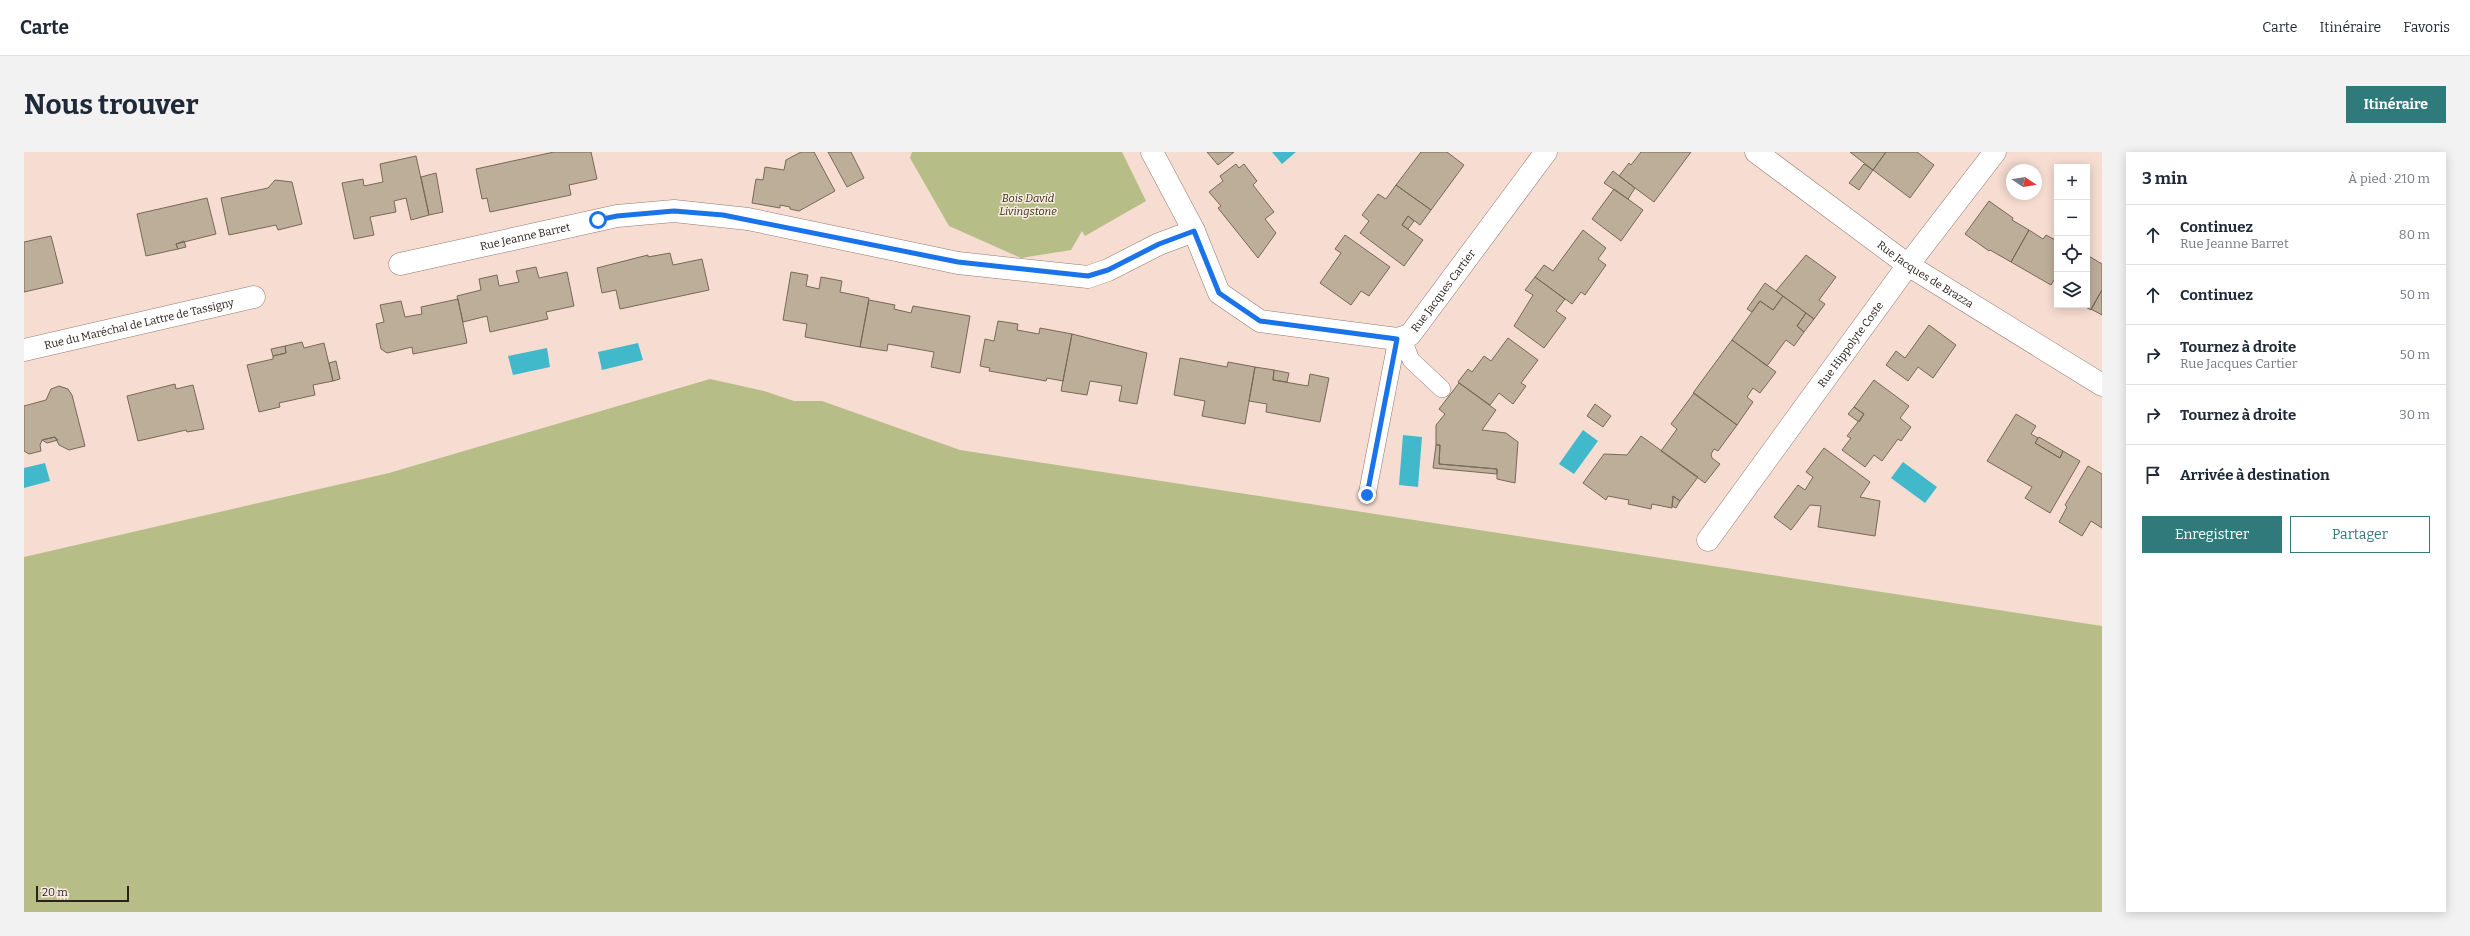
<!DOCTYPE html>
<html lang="fr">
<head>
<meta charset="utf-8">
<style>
  body { margin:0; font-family:Bitter,serif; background:#f2f2f3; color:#1f2937 }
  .controls { position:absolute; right:12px; top:12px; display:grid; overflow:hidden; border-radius:0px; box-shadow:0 2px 10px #0003 }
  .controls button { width:36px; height:36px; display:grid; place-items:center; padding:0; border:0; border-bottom:1px solid #e0e1e3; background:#fff; color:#1f2937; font:20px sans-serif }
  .compass { position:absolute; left:1982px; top:12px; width:36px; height:36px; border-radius:50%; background:#fff; box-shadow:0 2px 10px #0003; rotate:102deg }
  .scale { position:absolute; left:12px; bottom:10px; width:93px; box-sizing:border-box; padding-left:4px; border:2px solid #2b211d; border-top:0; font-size:11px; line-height:14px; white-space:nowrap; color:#2b211d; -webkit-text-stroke:3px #fcebe5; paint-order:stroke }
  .stop { position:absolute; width:12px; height:12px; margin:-9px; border:3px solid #1a73e8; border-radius:50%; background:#fff }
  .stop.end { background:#1a73e8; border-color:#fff; box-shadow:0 1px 4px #0008 }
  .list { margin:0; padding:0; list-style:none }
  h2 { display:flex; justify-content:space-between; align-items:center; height:52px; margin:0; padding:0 16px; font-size:17px }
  h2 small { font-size:13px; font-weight:400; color:#747a83 }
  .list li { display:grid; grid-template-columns:26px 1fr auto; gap:12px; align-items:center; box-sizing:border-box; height:60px; padding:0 16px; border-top:1px solid #e0e1e3 }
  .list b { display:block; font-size:15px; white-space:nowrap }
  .list p { margin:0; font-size:13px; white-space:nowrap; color:#747a83 }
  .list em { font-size:13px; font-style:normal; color:#747a83 }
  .actions { display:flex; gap:8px; padding:12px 16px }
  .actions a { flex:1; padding:9px 0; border:1px solid #307a7b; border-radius:0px; text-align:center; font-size:14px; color:#307a7b }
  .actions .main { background:#307a7b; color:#fff }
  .icon { flex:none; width:22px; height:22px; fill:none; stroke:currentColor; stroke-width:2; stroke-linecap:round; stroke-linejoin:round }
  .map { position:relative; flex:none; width:2078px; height:760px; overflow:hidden; border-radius:0px }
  header { display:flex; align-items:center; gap:24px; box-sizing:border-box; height:56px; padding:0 20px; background:#fff; border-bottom:1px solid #e0e1e3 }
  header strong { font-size:19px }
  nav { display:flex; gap:22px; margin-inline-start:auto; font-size:14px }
  .intro { display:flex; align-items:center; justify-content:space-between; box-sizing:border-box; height:96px; padding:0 24px }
  h1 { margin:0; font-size:28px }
  .button { padding:10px 18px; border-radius:0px; background:#307a7b; color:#fff; font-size:14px; font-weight:700 }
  main { display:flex; gap:24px; padding:0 24px }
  aside { flex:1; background:#fff; border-radius:0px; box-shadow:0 2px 10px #0003 }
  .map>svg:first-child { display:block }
</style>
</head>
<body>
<header>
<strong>Carte</strong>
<nav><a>Carte</a><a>Itinéraire</a><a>Favoris</a></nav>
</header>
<div class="intro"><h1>Nous trouver</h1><a class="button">Itinéraire</a></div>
<main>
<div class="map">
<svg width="2078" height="760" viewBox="0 0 2078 760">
  <rect width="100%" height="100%" fill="#f6dcd1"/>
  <path fill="#b6bd86" d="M 888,0 L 1098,0 L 1122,49 L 1061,84 L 1058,79 L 1047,98 L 997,106 L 925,74 L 886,6 Z
    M 686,227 L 740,239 L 770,249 L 798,249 L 936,298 L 2078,474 L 2078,760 L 0,760 L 0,405 L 365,321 Z"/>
  <path fill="#42b9cb" d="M 1248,0 L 1272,0 L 1258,12 Z
    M 614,191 L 619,208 L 578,218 L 574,200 Z
    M 523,196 L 526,215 L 489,223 L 484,204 Z
    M 1559,278 L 1574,289 L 1550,322 L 1535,312 Z
    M 1379,283 L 1398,285 L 1394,335 L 1375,333 Z
    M 1879,310 L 1913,335 L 1901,351 L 1867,326 Z
    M 21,311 L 26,329 L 0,336 L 0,316 Z"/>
  <path fill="#bdae9a" stroke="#776956" d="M 530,0 L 567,0 L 573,27 L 545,33 L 547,43 L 466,60 L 463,46 L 458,47 L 452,17 Z
    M 777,0 L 790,0 L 811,39 L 775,59 L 766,57 L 766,55 L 756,53 L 756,56 L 728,51 L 732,27 L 739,28 L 741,15 L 760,18 L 762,8 Z
    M 804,0 L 827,0 L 840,26 L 823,35 Z
    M 1183,0 L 1210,0 L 1194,13 Z
    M 1397,0 L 1423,0 L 1440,13 L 1407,58 L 1372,33 Z
    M 1617,0 L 1667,0 L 1630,50 L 1595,24 L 1605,11 L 1607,13 Z
    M 1826,0 L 1862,0 L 1849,18 Z
    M 1862,0 L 1893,0 L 1910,13 L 1886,46 L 1849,18 Z
    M 392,4 L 405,63 L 387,68 L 382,46 L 370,49 L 372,60 L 346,65 L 350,83 L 330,87 L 318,31 L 339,27 L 340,34 L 359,30 L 356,12 Z
    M 1212,12 L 1215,16 L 1220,12 L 1233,29 L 1229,33 L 1250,60 L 1241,67 L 1252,81 L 1234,106 L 1194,56 L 1197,54 L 1185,40 L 1199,29 L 1196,24 Z
    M 1840,12 L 1849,18 L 1835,38 L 1825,31 Z
    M 1589,19 L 1611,36 L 1604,47 L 1580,31 Z
    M 412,21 L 419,60 L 405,63 L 397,25 Z
    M 251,28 L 268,30 L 278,72 L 254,78 L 252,73 L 205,83 L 197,46 L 244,36 Z
    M 1372,33 L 1407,58 L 1396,73 L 1384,64 L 1378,73 L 1399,88 L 1380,114 L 1336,81 L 1345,69 L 1338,63 L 1354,42 L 1362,47 Z
    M 1590,37 L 1619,58 L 1597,89 L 1568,67 Z
    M 183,46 L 192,82 L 152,92 L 154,97 L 122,104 L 113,62 Z
    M 1965,49 L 1989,66 L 1988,68 L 2005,78 L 1987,110 L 1966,98 L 1965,99 L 1941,82 Z
    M 1384,64 L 1390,69 L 1384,77 L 1378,73 Z
    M 1559,78 L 1582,96 L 1574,107 L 1582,113 L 1561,143 L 1557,140 L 1548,152 L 1511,125 L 1520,113 L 1529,119 Z
    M 2005,78 L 2019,87 L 2022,83 L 2033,89 L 2033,123 L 2027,133 L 1987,110 Z
    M 1321,83 L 1366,115 L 1345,144 L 1337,139 L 1327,153 L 1296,131 L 1317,101 L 1311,97 Z
    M 27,84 L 39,131 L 0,140 L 0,90 Z
    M 160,89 L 162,95 L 154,97 L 152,92 Z
    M 646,101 L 649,113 L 678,107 L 685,138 L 596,157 L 592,138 L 578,141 L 573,116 L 624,103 L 624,105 Z
    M 1782,103 L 1812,125 L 1795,148 L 1801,152 L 1790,167 L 1752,139 Z
    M 2063,103 L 2078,112 L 2078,138 L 2067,158 L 2058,153 L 2063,153 Z
    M 512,115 L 515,126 L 543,120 L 550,154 L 522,160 L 524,167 L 466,180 L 463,164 L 439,170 L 433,144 L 457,138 L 455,127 L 473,123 L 475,134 L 495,130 L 492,119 Z
    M 767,120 L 784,123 L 782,134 L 795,137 L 797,125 L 818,129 L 816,140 L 845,146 L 836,195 L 781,185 L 783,172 L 759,168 Z
    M 1511,125 L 1541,147 L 1532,159 L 1542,166 L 1520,196 L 1490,174 L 1509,143 L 1501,138 Z
    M 1741,131 L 1759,144 L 1749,158 L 1736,149 L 1728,160 L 1723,157 Z
    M 2078,138 L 2078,163 L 2067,157 Z
    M 1759,144 L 1782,161 L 1773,174 L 1780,180 L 1770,194 L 1762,188 L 1743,214 L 1708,188 L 1736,149 L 1749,158 Z
    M 434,147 L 443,191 L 389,202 L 388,195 L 363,201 L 357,197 L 352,172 L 360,170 L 356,153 L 377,149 L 381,165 L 398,162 L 397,155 Z
    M 845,148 L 871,153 L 870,157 L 887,161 L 889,154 L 946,164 L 936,221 L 907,215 L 910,200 L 864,192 L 863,199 L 836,195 Z
    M 1782,161 L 1790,167 L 1780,180 L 1773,174 Z
    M 974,169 L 994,172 L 993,178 L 1015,182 L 1016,176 L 1048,182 L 1039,229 L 1023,226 L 1022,229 L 965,219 L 966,216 L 956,214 L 961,187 L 970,189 Z
    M 1905,173 L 1932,193 L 1909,226 L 1894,215 L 1884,229 L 1862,213 L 1872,199 L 1881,206 Z
    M 1048,182 L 1123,201 L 1113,252 L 1095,249 L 1098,234 L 1066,229 L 1063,243 L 1037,239 Z
    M 1484,186 L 1514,208 L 1497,231 L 1502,234 L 1489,252 L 1475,241 L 1466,253 L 1434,230 L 1444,217 L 1448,220 L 1460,204 L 1467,209 Z
    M 1708,188 L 1752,220 L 1736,241 L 1729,236 L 1723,245 L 1729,250 L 1713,273 L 1669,241 Z
    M 278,190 L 280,196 L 300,191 L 309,229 L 289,233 L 291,243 L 255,251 L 256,255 L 235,260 L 223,213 L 249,207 L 249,204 L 262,201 L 261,194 Z
    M 261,194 L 262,201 L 249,204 L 247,197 Z
    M 1156,206 L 1203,215 L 1204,210 L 1231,215 L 1221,272 L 1178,264 L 1181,249 L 1150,243 Z
    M 312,209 L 316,227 L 309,229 L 305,211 Z
    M 1231,215 L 1250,218 L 1249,228 L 1284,234 L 1286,222 L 1305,226 L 1296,270 L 1242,260 L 1243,252 L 1225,249 Z
    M 1250,218 L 1265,221 L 1263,230 L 1249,228 Z
    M 1850,228 L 1885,254 L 1876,266 L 1887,275 L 1877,289 L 1874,287 L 1858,309 L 1850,303 L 1841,315 L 1818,298 L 1827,286 L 1823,284 L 1840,262 L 1830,255 Z
    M 1435,231 L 1472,258 L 1458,278 L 1482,281 L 1494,290 L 1491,331 L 1473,327 L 1473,317 L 1415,312 L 1416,293 L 1412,293 L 1412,273 L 1421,262 L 1415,257 Z
    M 151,232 L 152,237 L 169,233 L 180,277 L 163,280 L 162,278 L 114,289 L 103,244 Z
    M 35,234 L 44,237 L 48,243 L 61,294 L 45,298 L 35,293 L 31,285 L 18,288 L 16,293 L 17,299 L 5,302 L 0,299 L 0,254 L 22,248 L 27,237 Z
    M 1670,241 L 1713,273 L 1694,299 L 1690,297 L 1687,302 L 1688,306 L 1696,312 L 1681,331 L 1637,299 L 1653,277 L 1647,272 Z
    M 1571,252 L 1587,264 L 1579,275 L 1563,264 Z
    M 1830,255 L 1840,262 L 1835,270 L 1824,262 Z
    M 1992,262 L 2012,274 L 2007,282 L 2014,286 L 2011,291 L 2036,306 L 2039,299 L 2056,309 L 2026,361 L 2001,346 L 2008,335 L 1963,309 Z
    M 1617,284 L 1674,325 L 1656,349 L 1649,344 L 1648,356 L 1628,352 L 1627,357 L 1604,352 L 1605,348 L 1584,344 L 1582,348 L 1559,331 L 1580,302 L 1603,303 Z
    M 31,285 L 34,288 L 23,291 L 18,288 Z
    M 2015,285 L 2039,299 L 2036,306 L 2011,291 Z
    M 1412,293 L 1416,293 L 1415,312 L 1473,317 L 1473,322 L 1409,316 Z
    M 1800,296 L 1846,330 L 1836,345 L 1856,349 L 1851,384 L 1794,375 L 1797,354 L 1786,353 L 1767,378 L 1750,365 L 1774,333 L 1781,338 L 1789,325 L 1782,320 Z
    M 2064,314 L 2078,322 L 2078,376 L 2067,369 L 2058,384 L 2035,370 L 2043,355 L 2041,353 Z
    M 1649,344 L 1656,349 L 1652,356 L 1648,354 Z"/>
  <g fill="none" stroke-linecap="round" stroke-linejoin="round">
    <defs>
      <path id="service" d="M 1378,185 L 1387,208 L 1418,237
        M 1343,343 L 1373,187"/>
      <g id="minor">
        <path id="s1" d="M 1128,0 L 1170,79 L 1195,141 L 1236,169 L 1373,187 L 1386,183 L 1522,0"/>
        <path id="s2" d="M 1732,0 L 1884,113 L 2078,233"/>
        <path id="s3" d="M 376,112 L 593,64 L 650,59 L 724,67 L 934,111 L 1064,125 L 1084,118 L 1135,92 L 1170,79"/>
        <path id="s4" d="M 0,198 L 230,145"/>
        <path id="s5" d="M 1684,388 L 1884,113 L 1971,0"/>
      </g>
    </defs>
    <use href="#service" stroke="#927a71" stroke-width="18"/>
    <use href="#minor" stroke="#927a71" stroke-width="23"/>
    <use href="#service" stroke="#fff" stroke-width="17"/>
    <use href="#minor" stroke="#fff" stroke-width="22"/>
  </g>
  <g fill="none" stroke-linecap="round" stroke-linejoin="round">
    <path stroke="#1a73e8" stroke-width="5" d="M 574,68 L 593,64 L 650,59 L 699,63 L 934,110 L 1064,124 L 1084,118 L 1135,92 L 1170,79 L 1195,141 L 1236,169 L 1373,187 L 1343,343"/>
  </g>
  <g text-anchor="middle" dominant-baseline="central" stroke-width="3" stroke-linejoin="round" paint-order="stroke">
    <g font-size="11" font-style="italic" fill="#2f320e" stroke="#fcebe5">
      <text x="1004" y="46">Bois David<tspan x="1004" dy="13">Livingstone</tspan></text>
    </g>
    <g font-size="11" fill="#2b211d" stroke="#fcebe5">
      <text stroke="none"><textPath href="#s3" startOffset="128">Rue Jeanne Barret</textPath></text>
      <text stroke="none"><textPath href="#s2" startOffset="209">Rue Jacques de Brazza</textPath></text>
      <text stroke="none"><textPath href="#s1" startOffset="413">Rue Jacques Cartier</textPath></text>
      <text stroke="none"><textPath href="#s4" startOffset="118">Rue du Maréchal de Lattre de Tassigny</textPath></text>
      <text stroke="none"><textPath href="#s5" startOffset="242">Rue Hippolyte Coste</textPath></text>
    </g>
  </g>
</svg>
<div class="controls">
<button>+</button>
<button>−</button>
<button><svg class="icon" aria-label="locate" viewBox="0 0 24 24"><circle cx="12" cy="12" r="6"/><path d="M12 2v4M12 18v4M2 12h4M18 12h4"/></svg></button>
<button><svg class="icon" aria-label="layers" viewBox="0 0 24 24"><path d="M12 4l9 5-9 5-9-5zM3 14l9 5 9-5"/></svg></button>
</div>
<svg class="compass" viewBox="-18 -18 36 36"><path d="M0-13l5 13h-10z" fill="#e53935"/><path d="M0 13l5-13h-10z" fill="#747a83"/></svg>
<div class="scale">20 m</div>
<div class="stop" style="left:574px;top:68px"></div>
<div class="stop end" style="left:1343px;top:343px"></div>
</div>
<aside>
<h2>3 min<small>À pied · 210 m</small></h2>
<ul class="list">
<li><svg class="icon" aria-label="ahead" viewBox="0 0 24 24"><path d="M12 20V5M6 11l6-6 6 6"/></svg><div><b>Continuez</b><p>Rue Jeanne Barret</p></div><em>80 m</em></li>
<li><svg class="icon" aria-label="ahead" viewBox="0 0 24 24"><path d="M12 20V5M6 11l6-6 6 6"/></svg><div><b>Continuez</b></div><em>50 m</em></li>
<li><svg class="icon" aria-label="right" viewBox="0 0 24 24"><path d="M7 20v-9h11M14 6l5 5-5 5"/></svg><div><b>Tournez à droite</b><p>Rue Jacques Cartier</p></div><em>50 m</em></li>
<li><svg class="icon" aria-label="right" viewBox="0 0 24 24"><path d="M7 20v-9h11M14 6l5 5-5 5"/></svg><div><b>Tournez à droite</b></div><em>30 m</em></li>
<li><svg class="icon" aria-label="arrive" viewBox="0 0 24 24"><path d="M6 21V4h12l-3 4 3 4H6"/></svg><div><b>Arrivée à destination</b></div></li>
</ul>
<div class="actions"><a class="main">Enregistrer</a><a>Partager</a></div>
</aside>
</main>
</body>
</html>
